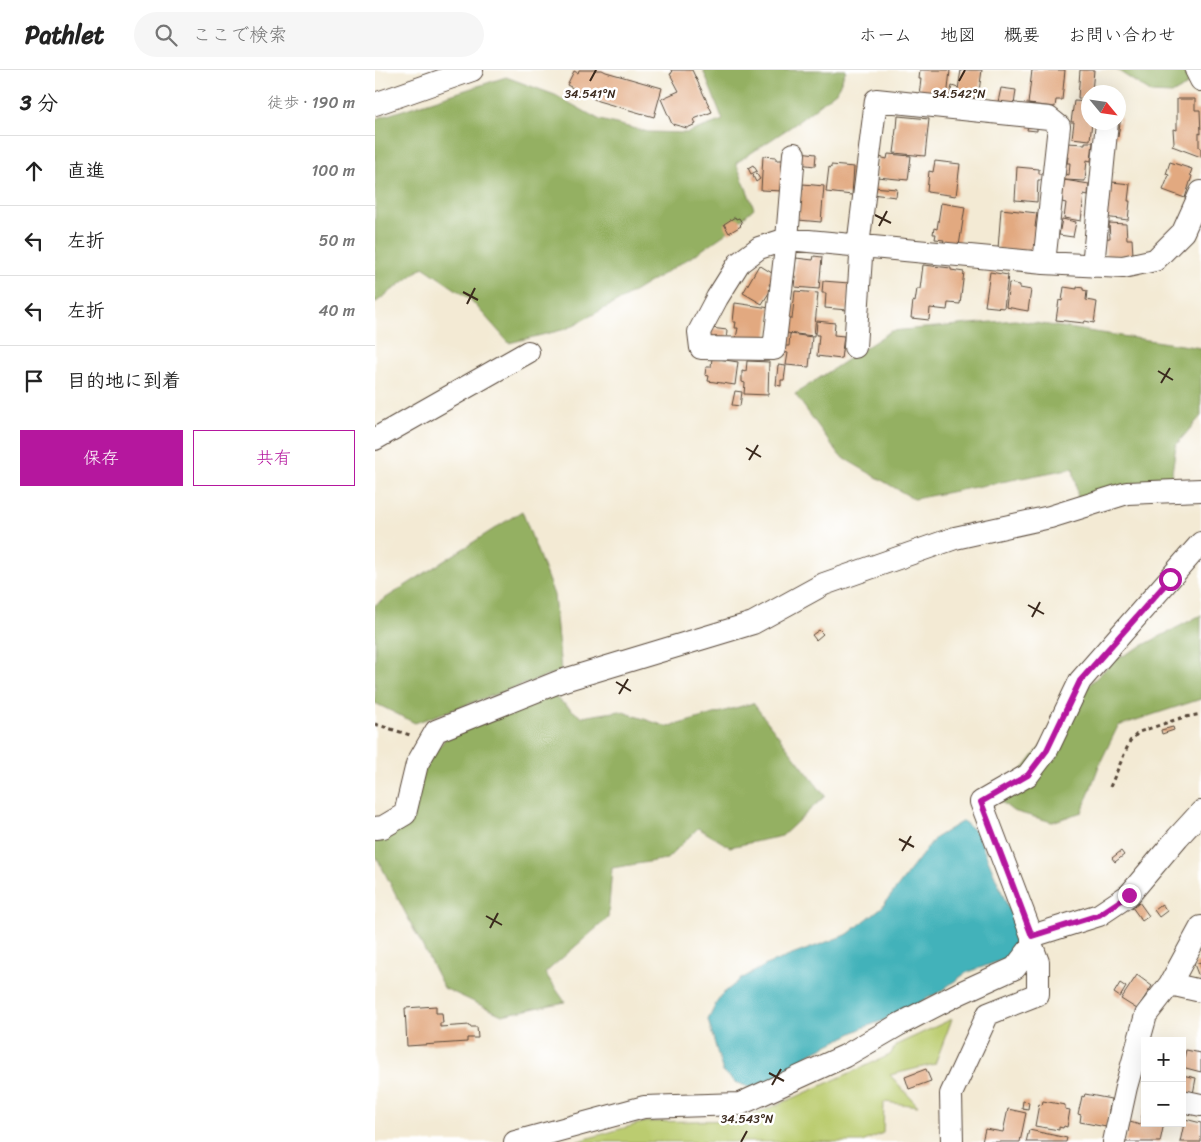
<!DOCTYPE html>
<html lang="ja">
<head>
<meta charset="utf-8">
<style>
  body { margin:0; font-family:Sriracha,"Klee One",sans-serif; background:#f6f6f6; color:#222 }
  .controls { position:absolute; right:15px; bottom:15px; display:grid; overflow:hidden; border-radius:0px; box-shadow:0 5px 20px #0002 }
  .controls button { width:45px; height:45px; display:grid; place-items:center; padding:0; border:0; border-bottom:1px solid #e0e0e0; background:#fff; color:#222; font:25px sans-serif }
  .compass { position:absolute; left:706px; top:15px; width:45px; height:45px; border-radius:50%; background:#fff; box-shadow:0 5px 20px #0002; rotate:119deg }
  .stop { position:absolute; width:15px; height:15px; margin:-11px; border:4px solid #b5179e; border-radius:50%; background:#fff }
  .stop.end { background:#b5179e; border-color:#fff; box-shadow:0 1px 5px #0008 }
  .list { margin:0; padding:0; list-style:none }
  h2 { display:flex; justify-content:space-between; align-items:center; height:65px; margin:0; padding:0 20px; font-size:21px }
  h2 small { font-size:16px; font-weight:400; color:#767676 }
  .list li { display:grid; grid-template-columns:32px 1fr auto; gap:15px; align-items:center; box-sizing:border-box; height:70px; padding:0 20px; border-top:1px solid #e0e0e0 }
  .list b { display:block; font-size:19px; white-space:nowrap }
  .list em { font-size:16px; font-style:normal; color:#767676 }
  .actions { display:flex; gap:10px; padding:15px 20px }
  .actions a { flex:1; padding:11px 0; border:1px solid #b5179e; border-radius:0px; text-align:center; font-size:18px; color:#b5179e }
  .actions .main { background:#b5179e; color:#fff }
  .icon { flex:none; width:28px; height:28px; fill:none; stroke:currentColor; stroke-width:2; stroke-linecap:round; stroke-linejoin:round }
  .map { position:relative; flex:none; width:826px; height:1072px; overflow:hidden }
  header { display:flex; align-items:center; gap:30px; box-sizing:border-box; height:70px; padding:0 25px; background:#fff; border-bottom:1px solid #e0e0e0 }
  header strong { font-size:24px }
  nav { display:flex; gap:28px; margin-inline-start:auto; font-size:18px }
  .search { width:350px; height:45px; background:#f6f6f6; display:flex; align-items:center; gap:12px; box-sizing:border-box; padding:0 18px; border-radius:28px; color:#767676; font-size:19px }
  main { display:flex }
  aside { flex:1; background:#fff }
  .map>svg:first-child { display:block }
</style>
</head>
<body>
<header>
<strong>Pathlet</strong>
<div class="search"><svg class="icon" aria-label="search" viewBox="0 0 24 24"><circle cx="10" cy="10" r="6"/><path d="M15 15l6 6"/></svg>ここで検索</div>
<nav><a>ホーム</a><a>地図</a><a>概要</a><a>お問い合わせ</a></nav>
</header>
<main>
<aside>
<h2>3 分<small>徒歩 · 190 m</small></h2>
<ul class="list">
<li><svg class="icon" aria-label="ahead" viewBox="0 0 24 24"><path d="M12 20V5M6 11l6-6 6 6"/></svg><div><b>直進</b></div><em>100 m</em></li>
<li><svg class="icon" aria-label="left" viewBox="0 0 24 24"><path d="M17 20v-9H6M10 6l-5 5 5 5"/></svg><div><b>左折</b></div><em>50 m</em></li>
<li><svg class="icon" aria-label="left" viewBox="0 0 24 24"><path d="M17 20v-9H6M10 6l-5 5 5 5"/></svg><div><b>左折</b></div><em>40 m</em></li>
<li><svg class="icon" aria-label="arrive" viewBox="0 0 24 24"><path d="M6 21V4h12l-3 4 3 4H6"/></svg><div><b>目的地に到着</b></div></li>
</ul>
<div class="actions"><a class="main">保存</a><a>共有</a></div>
</aside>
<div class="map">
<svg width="826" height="1072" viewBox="0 0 826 1072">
  <rect width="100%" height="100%" fill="#fff"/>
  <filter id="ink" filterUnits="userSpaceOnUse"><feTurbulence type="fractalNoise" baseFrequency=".02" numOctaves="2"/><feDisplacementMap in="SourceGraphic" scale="10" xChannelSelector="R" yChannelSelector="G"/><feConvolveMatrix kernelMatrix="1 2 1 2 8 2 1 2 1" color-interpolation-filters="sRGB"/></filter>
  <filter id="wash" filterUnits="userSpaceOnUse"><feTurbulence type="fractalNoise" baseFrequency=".0096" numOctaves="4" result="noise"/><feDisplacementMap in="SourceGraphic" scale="20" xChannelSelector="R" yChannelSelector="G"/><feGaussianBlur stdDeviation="1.12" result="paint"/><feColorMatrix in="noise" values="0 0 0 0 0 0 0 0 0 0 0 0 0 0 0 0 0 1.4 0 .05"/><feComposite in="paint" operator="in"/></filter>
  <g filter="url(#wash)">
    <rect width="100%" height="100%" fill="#f3ead4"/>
    <path fill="#bbcc6f" stroke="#7b7b46" d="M 577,949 L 560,994 L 515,1005 L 543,1036 L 509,1032 L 508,1063 L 487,1072 L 200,1072 L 270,1052 L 366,1050 L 421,1027 L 515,985 L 521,975 Z"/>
    <path fill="#94b062" stroke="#686d40" d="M 328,0 L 471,0 L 462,21 L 420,54 L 361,93 L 379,138 L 350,164 L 321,184 L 247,229 L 191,259 L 134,273 L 95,229 L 48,197 L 0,233 L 0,49 L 131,7 L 180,25 L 225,50 L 273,62 L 312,63 L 348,50 Z
      M 742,0 L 810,0 L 816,13 L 797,24 L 777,23 Z
      M 640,250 L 826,278 L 826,346 L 801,375 L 795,417 L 704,435 L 698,398 L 539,429 L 465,386 L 420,324 L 516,261 Z
      M 147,441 L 179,525 L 186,601 L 40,653 L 0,633 L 0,535 Z
      M 826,545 L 826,629 L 743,656 L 725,693 L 707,742 L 677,752 L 638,741 L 624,730 L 713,616 L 740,590 Z
      M 175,623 L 206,647 L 245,641 L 293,657 L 378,633 L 450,726 L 407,766 L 355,777 L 323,758 L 292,789 L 237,798 L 233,848 L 170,903 L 190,932 L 127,945 L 69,918 L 0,784 L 0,764 L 18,760 L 48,699 L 75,662 Z"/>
    <path fill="#42b2ba" stroke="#3e6e6c" d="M 588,751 L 602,763 L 643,861 L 642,871 L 638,884 L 627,890 L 591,903 L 563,923 L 507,951 L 487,958 L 431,986 L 421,1000 L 376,1018 L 360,1012 L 348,1002 L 333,950 L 345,926 L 366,909 L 393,894 L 473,864 L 507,837 L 560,768 Z"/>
    <g id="blocks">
      <path fill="#e2a980" d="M 204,0 L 227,0 L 231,2 L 287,18 L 279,47 L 223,31 L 192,15 L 199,1 L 203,3 Z
        M 296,0 L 317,0 L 337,42 L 319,49 L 321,54 L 312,58 L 297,54 L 286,29 L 304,21 L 295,4 L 297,3 Z
        M 545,0 L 575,0 L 572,29 L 544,26 L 546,9 L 544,9 Z
        M 586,0 L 607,0 L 603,28 L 582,26 Z
        M 657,0 L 690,0 L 687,30 L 681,30 L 680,37 L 653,34 Z
        M 705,0 L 719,0 L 717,22 L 714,22 L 714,29 L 703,28 Z
        M 577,16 L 583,18 L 580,29 L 574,28 Z
        M 626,18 L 641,20 L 639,35 L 623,32 Z
        M 802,29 L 820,29 L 820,40 L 825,40 L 826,64 L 824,63 L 824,77 L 826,78 L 826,87 L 797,76 L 799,73 L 798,59 L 802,60 Z
        M 699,31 L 714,32 L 714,52 L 717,52 L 715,70 L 697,68 L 699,52 L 696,52 Z
        M 523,46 L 554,49 L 550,86 L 519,83 L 521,68 L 520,67 L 521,59 L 522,59 Z
        M 744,47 L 746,47 L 743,67 L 738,66 L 740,52 L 744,52 Z
        M 653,55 L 662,55 L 662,61 L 652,60 Z
        M 710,72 L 718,72 L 716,91 L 712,90 L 710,111 L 689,110 L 690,104 L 694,105 L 695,93 L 692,93 L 693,87 L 691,87 L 692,73 L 710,74 Z
        M 425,82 L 441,84 L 440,96 L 423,94 Z
        M 513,84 L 536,86 L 533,110 L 502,107 L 504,87 L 512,89 Z
        M 388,86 L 401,87 L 401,90 L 409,90 L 408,121 L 386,120 Z
        M 560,91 L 585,94 L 581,126 L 552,122 L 554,101 L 558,102 Z
        M 795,92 L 817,99 L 815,105 L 817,106 L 810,128 L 788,120 L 794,105 L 791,104 Z
        M 378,95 L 382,101 L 376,104 L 373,98 Z
        M 456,95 L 479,97 L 477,125 L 451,122 L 454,97 L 456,98 Z
        M 642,97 L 664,99 L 664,104 L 669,104 L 668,110 L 663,110 L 662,132 L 640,130 Z
        M 381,103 L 385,109 L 381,112 L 378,106 Z
        M 689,110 L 714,114 L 713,125 L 709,124 L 706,151 L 689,148 L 691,133 L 687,132 Z
        M 737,112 L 755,114 L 753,131 L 755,131 L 753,150 L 729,147 Z
        M 428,114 L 449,116 L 446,152 L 423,150 L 426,119 L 428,119 Z
        M 497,117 L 522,119 L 521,127 L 496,124 Z
        M 566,133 L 590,137 L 584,176 L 568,173 L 569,170 L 560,169 L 561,164 L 558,164 L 559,158 L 562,159 Z
        M 626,139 L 662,143 L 660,157 L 664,158 L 661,181 L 655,180 L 655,182 L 623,179 Z
        M 360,147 L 361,149 L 364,148 L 367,153 L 365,155 L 366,156 L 354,163 L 349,154 Z
        M 687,149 L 701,152 L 698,167 L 684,165 Z
        M 734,153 L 751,154 L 752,169 L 757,169 L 758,185 L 731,186 L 730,178 L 727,169 L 735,168 Z
        M 439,186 L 447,187 L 444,219 L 420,217 L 421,207 L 419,207 L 421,188 L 438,190 Z
        M 384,195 L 400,205 L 394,215 L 397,218 L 387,234 L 368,223 Z
        M 548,195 L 576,198 L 576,200 L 589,202 L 585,234 L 573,233 L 572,240 L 555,238 L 554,250 L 536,248 L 538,231 L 540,232 L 542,219 L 545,219 Z
        M 615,202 L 633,205 L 629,238 L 610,236 Z
        M 448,211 L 474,213 L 472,240 L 450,238 L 451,223 L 447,223 Z
        M 634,213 L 645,215 L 645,218 L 656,220 L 653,241 L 631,237 Z
        M 689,217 L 702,219 L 702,217 L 708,218 L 708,220 L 712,221 L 711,230 L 722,232 L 719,253 L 710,251 L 709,253 L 681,250 L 684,230 L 687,231 Z
        M 420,221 L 443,223 L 439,266 L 411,263 L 413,249 L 417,249 Z
        M 360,233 L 395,238 L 391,272 L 361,268 L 363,258 L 360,258 L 361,252 L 358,252 Z
        M 442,251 L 460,253 L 459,265 L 469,266 L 466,289 L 442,286 L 444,265 L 441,265 Z
        M 336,258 L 352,260 L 351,274 L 335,273 Z
        M 415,264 L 437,267 L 434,297 L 411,295 L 413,283 L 408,282 L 409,276 L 414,276 Z
        M 337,288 L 363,292 L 360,315 L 333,311 L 334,306 L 330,305 L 331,297 L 336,297 Z
        M 372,291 L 394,292 L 393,325 L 369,324 L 370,313 L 367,312 L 367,301 L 371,302 Z
        M 403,295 L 411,296 L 409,310 L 406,310 L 406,316 L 401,315 Z
        M 360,321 L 367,322 L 365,336 L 357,335 Z
        M 444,560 L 448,564 L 441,570 L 437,565 Z
        M 798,657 L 799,660 L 787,664 L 786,660 Z
        M 746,781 L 749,785 L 740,792 L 737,788 Z
        M 764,832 L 774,846 L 767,851 L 757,837 Z
        M 787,834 L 792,841 L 784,847 L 779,840 Z
        M 826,892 L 826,912 L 819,894 Z
        M 762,905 L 777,916 L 762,939 L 746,929 Z
        M 745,913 L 751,917 L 745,927 L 739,923 Z
        M 61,936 L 61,943 L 67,943 L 68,953 L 65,953 L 65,957 L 95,955 L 95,957 L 102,957 L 103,968 L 92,968 L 92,972 L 32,976 L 30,938 Z
        M 811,980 L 826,983 L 826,1002 L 807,997 Z
        M 551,999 L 556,1011 L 534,1019 L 530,1007 Z
        M 807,1005 L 821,1008 L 818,1024 L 807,1022 Z
        M 710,1024 L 736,1029 L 731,1057 L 705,1052 L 706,1045 L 703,1044 L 706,1031 L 707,1026 L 709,1027 Z
        M 648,1031 L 654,1032 L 653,1039 L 647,1038 Z
        M 668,1031 L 690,1035 L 690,1039 L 695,1040 L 692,1057 L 689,1056 L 688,1058 L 684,1057 L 684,1060 L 660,1056 L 664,1034 L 667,1035 Z
        M 769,1037 L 770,1053 L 789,1053 L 785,1072 L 750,1072 L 755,1052 L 765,1055 Z
        M 633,1039 L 651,1043 L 645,1072 L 607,1072 L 610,1059 L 628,1062 Z
        M 810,1049 L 826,1053 L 826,1072 L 805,1072 Z
        M 654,1060 L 692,1068 L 691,1072 L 651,1072 Z"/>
    </g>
  </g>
  <g filter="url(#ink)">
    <use href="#blocks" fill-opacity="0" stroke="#574739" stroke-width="1"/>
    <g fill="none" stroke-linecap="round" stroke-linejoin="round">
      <defs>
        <path id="minor" d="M 821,0 L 826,10
          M 0,34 L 97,0
          M 419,84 L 412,169 L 399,279 L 326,278 L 324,262 L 342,228 L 364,193 L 384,178 L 412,169 L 669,193 L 748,197 L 780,190 L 808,162 L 826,122
          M 718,196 L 732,52
          M 480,277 L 486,187 L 483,176 L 501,30 L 674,48 L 684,56 L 669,193
          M 0,369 L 153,282
          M 0,758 L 8,757 L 30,744 L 42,694 L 61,661 L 186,611 L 378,553 L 449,514 L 580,468 L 675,447 L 752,423 L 826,420
          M 657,866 L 724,845 L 754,825 L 803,767 L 826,742
          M 795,914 L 826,921
          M 807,1031 L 826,1035
          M 140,1072 L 269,1037 L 365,1034 L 470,986 L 525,954 L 585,923 L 640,898 L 657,876
          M 577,1072 L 576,1024 L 613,944 L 663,924 L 663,892 L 657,876 L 657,866 L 606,732 L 653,705 L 672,680 L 705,611 L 826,473
          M 739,1072 L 751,1017 L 771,945 L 795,914 L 826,857"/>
      </defs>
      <use href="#minor" stroke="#574739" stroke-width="24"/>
      <path stroke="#574739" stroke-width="3" stroke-dasharray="4 4" stroke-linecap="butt" d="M 0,654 L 35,665
        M 735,717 L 755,671 L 764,662 L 806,648 L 826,644"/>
      <use href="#minor" stroke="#fff" stroke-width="22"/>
    </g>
  </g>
  <g fill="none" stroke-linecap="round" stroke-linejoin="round" filter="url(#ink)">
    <path stroke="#b5179e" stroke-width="6" d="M 754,825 L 724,845 L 657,866 L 606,732 L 653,705 L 672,680 L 705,611 L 795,509"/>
  </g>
  <path fill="none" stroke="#3b2a1e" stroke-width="2" d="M 215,11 L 221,0M 584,11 L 590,0M 500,145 L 516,153M 504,156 L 512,141M 88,222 L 103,230M 92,234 L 100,218M 783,301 L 798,310M 786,313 L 795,298M 371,378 L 386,387M 374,390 L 383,375M 653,535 L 669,544M 657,547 L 665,532M 241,612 L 256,621M 244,624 L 253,609M 524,769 L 539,777M 527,781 L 536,766M 111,846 L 127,855M 115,858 L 123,843M 394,1003 L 409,1011M 397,1015 L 406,999M 366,1072 L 372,1061"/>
  <g font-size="12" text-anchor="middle" fill="#3b2a1e" stroke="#fff" stroke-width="5" stroke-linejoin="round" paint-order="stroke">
    <text x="215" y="28">34.541°N</text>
    <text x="584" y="28">34.542°N</text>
    <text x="372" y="1053">34.543°N</text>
  </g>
</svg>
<div class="controls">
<button>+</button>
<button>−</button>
</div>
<svg class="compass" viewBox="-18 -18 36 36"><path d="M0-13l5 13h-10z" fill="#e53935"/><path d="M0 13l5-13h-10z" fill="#767676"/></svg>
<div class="stop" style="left:795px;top:509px"></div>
<div class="stop end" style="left:754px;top:825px"></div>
</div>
</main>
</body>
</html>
